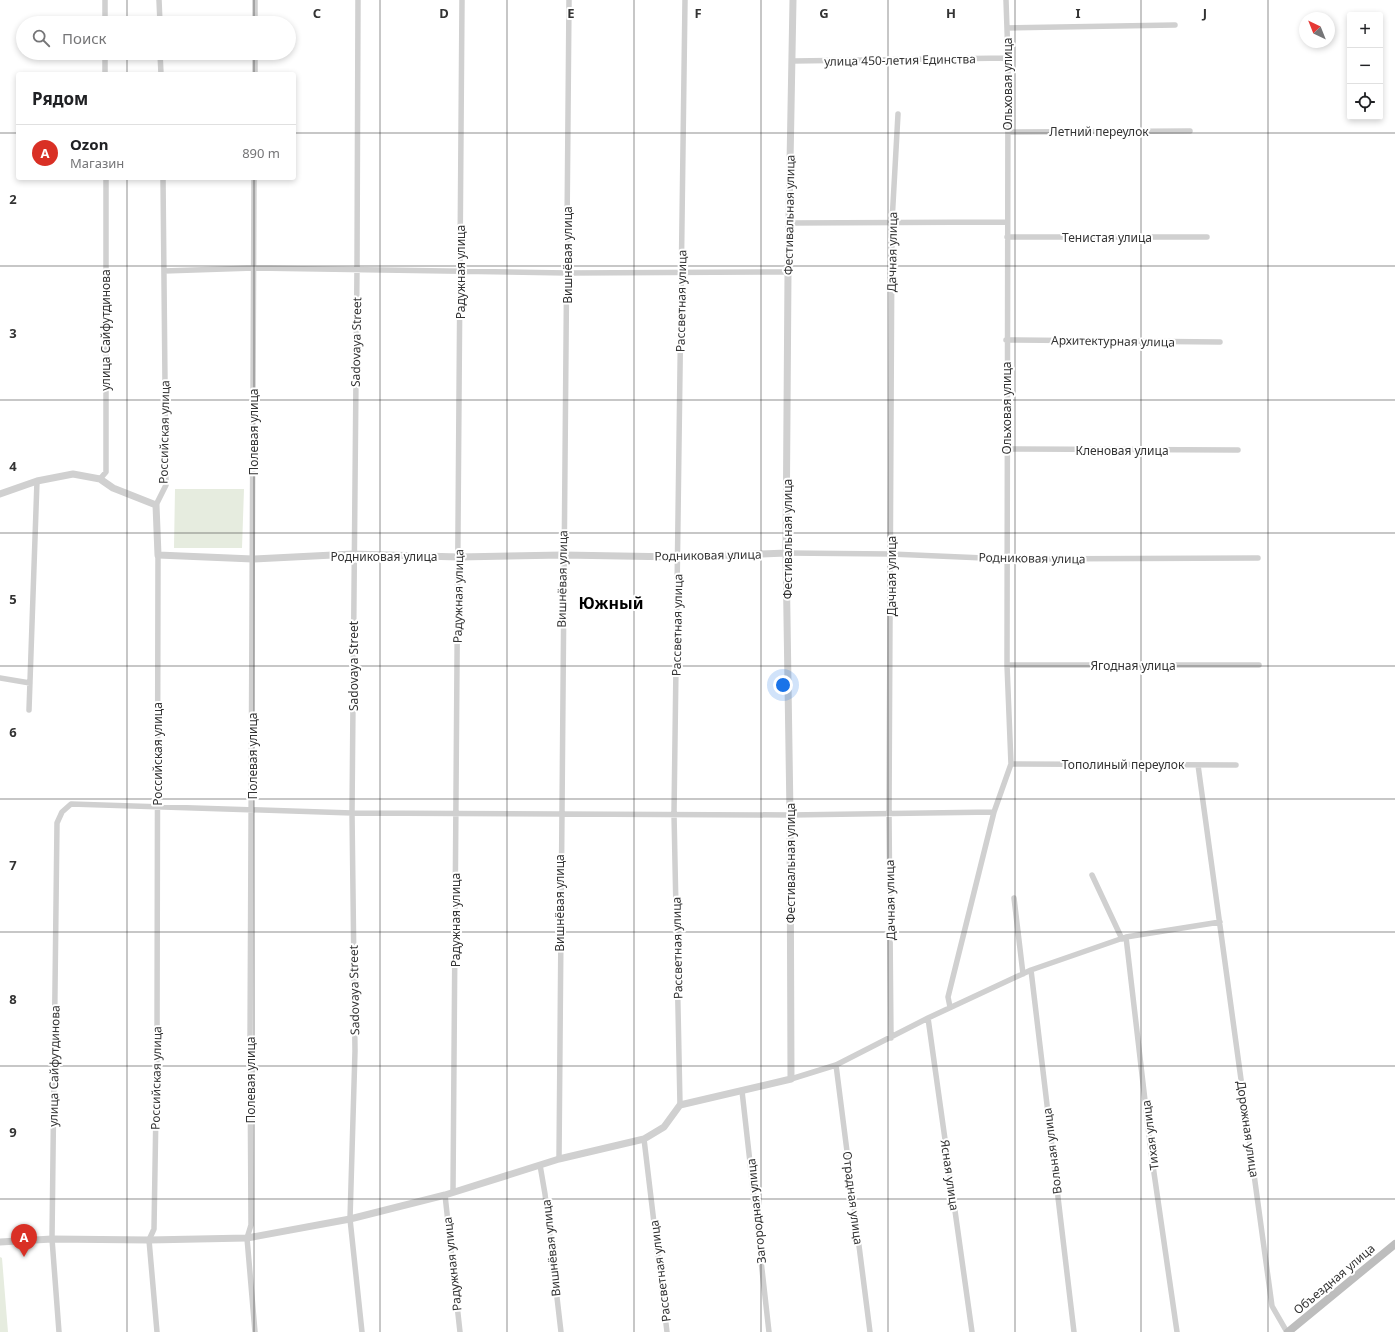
<!DOCTYPE html>
<html lang="ru">
<head>
<meta charset="utf-8">
<style>
  body { margin:0; font-family:"Noto Sans",sans-serif; background:#f6f6f6; color:#202124 }
  .controls { position:absolute; right:12px; top:12px; display:grid; overflow:hidden; border-radius:4px; box-shadow:0 2px 6px #0003 }
  .controls button { width:36px; height:36px; display:grid; place-items:center; padding:0; border:0; border-bottom:1px solid #e0e0e0; background:#fff; color:#202124; font:20px sans-serif }
  .compass { position:absolute; left:1299px; top:12px; width:36px; height:36px; border-radius:50%; background:#fff; box-shadow:0 2px 6px #0003; rotate:317deg }
  .you { position:absolute; left:783px; top:685px; width:14px; height:14px; margin:-10px; border:3px solid #fff; border-radius:50%; background:#1a73e8; box-shadow:0 0 0 6px #1a73e833 }
  .badge { display:grid; place-items:center; width:26px; height:26px; border-radius:50%; background:#d93025; color:#fff; font-size:13px; font-weight:700 }
  .pin { position:absolute; translate:-50% -33px; filter:drop-shadow(0 1px 2px #0008) }
  .pin::after { content:''; position:absolute; top:21px; width:14px; height:12px; background:inherit; clip-path:polygon(0 0,100% 0,50% 100%) }
  .list { margin:0; padding:0; list-style:none }
  h2 { display:flex; justify-content:space-between; align-items:center; height:52px; margin:0; padding:0 16px; font-size:17px }
  h2 small { font-size:13px; font-weight:400; color:#757577 }
  .list li { display:grid; grid-template-columns:26px 1fr auto; gap:12px; align-items:center; box-sizing:border-box; height:56px; padding:0 16px; border-top:1px solid #e0e0e0 }
  .list b { display:block; font-size:15px; white-space:nowrap }
  .list p { margin:0; font-size:13px; white-space:nowrap; color:#757577 }
  .list em { font-size:13px; font-style:normal; color:#757577 }
  .icon { flex:none; width:22px; height:22px; fill:none; stroke:currentColor; stroke-width:2; stroke-linecap:round; stroke-linejoin:round }
  .map { position:relative; flex:none; width:1395px; height:1332px; overflow:hidden }
  .search { position:absolute; background:#fff; box-shadow:0 2px 6px #0003; left:16px; top:16px; width:280px; height:44px; display:flex; align-items:center; gap:10px; box-sizing:border-box; padding:0 14px; border-radius:22px; color:#757577; font-size:15px }
  .panel { position:absolute; background:#fff; box-shadow:0 2px 6px #0003; left:16px; top:72px; width:280px; height:108px; border-radius:4px }
  .map>svg:first-child { display:block }
</style>
</head>
<body>
<div class="map">
<svg width="1395" height="1332" viewBox="0 0 1395 1332">
  <rect width="100%" height="100%" fill="#fff"/>
  <path fill="#e6ecdf" d="M 175,489 L 244,489 L 242,548 L 174,548 Z
    M 0,1257 L 2,1258 L 8,1332 L 0,1332 Z"/>
  <g fill="none" stroke-linecap="round" stroke-linejoin="round">
    <path stroke="#d0d0d0" stroke-width="5.5" d="M 159,0 L 160,23
      M 358,0 L 357,268 L 352,813 L 355,1051 L 350,1219 L 362,1332
      M 105,23 L 105,0
      M 255,23 L 255,0
      M 1007,28 L 1175,25
      M 105,53 L 105,74
      M 160,53 L 161,74
      M 793,61 L 1008,58
      M 255,74 L 255,53
      M 1008,132 L 1190,131
      M 254,178 L 250,1048 L 251,1225 L 247,1238 L 255,1332
      M 789,223 L 1007,222
      M 1007,237 L 1207,237
      M 164,271 L 254,268 L 567,273 L 788,272
      M 1006,340 L 1220,342
      M 1007,449 L 1238,450
      M 100,479 L 106,472 L 106,178
      M 156,505 L 166,485 L 163,178
      M 786,553 L 891,554 L 1007,559 L 1258,558
      M 1007,665 L 1259,665
      M 0,678 L 30,683
      M 29,710 L 37,481
      M 1011,764 L 1236,765
      M 1198,765 L 1272,1306 L 1287,1332
      M 1092,875 L 1122,939
      M 1014,898 L 1023,974
      M 1126,937 L 1151,1152 L 1177,1332
      M 1031,970 L 1074,1332
      M 950,1007 L 948,997 L 994,812 L 1011,764 L 1007,665 L 1008,58 L 1006,0
      M 928,1018 L 972,1332
      M 891,1038 L 889,814 L 892,222 L 898,114
      M 836,1065 L 870,1332
      M 791,1079 L 836,1065 L 928,1018 L 1031,970 L 1126,937 L 1220,922
      M 742,1091 L 769,1332
      M 680,1105 L 674,814 L 685,0
      M 644,1139 L 667,1332
      M 559,1159 C 560,772 567,386 569,0
      M 540,1165 L 545,1194 L 561,1332
      M 453,1192 L 462,0
      M 445,1195 L 460,1332
      M 59,1332 L 52,1239 L 57,823 L 62,812 L 71,804 L 352,813 L 790,815 L 994,812
      M 157,1332 L 149,1240 L 154,1229 L 157,1047 L 158,555"/>
    <path stroke="#d0d0d0" stroke-width="7" d="M 0,494 L 37,481 L 73,474 L 100,479 L 113,488 L 156,505 L 158,555 L 253,559 L 353,554 L 459,557 L 563,555 L 678,557 L 786,553
      M 0,1242 L 52,1239 L 149,1240 L 247,1238 L 350,1219 L 445,1195 L 559,1159 L 644,1139 L 664,1127 L 680,1105 L 791,1079 L 790,815 L 786,553 L 788,272 L 793,0"/>
    <path stroke="#bdbdbd" stroke-width="8" d="M 1288,1332 L 1395,1244"/>
  </g>
  <path fill="none" stroke="#333" stroke-width="1" stroke-opacity="0.55" d="M 127,0 L 127,23M 254,0 L 254,23M 380,0 L 380,1332M 507,0 L 507,1332M 634,0 L 634,1332M 761,0 L 761,1332M 888,0 L 888,1332M 1015,0 L 1015,1332M 1141,0 L 1141,1332M 1268,0 L 1268,1332M 127,53 L 127,74M 254,53 L 254,74M 0,133 L 18,133M 294,133 L 1395,133M 127,178 L 127,1332M 254,178 L 254,1332M 0,266 L 1395,266M 0,400 L 1395,400M 0,533 L 1395,533M 0,666 L 1395,666M 0,799 L 1395,799M 0,932 L 1395,932M 0,1066 L 1395,1066M 0,1199 L 1395,1199"/>
  <g text-anchor="middle" dominant-baseline="central" stroke-width="4" stroke-linejoin="round" paint-order="stroke">
    <g font-size="12" fill="#333" stroke="#fff">
      <text transform="translate(900 60) rotate(-1)">улица 450-летия Единства</text>
      <text transform="translate(1007 84) rotate(-90)">Ольховая улица</text>
      <text x="1099" y="131">Летний переулок</text>
      <text transform="translate(789 215) rotate(-89)">Фестивальная улица</text>
      <text x="1107" y="237">Тенистая улица</text>
      <text transform="translate(892 252) rotate(-89)">Дачная улица</text>
      <text transform="translate(567 255) rotate(-90)">Вишнёвая улица</text>
      <text transform="translate(460 272) rotate(-90)">Радужная улица</text>
      <text transform="translate(681 301) rotate(-89)">Рассветная улица</text>
      <text transform="translate(105 330) rotate(-90)">улица Сайфутдинова</text>
      <text transform="translate(1113 341) rotate(1)">Архитектурная улица</text>
      <text transform="translate(356 342) rotate(-89)">Sadovaya Street</text>
      <text transform="translate(1006 408) rotate(-90)">Ольховая улица</text>
      <text transform="translate(164 432) rotate(-89)">Российская улица</text>
      <text transform="translate(253 432) rotate(-90)">Полевая улица</text>
      <text x="1122" y="450">Кленовая улица</text>
      <text transform="translate(787 539) rotate(-90)">Фестивальная улица</text>
      <text transform="translate(708 555) rotate(-1)">Родниковая улица</text>
      <text x="384" y="556">Родниковая улица</text>
      <text transform="translate(1032 558) rotate(1)">Родниковая улица</text>
      <text transform="translate(891 576) rotate(-90)">Дачная улица</text>
      <text transform="translate(562 579) rotate(-89)">Вишнёвая улица</text>
      <text transform="translate(458 596) rotate(-89)">Радужная улица</text>
      <text transform="translate(677 625) rotate(-89)">Рассветная улица</text>
      <text x="1133" y="665">Ягодная улица</text>
      <text transform="translate(353 666) rotate(-90)">Sadovaya Street</text>
      <text transform="translate(157 754) rotate(-90)">Российская улица</text>
      <text transform="translate(252 756) rotate(-90)">Полевая улица</text>
      <text x="1123" y="764">Тополиный переулок</text>
      <text transform="translate(790 863) rotate(-90)">Фестивальная улица</text>
      <text transform="translate(890 900) rotate(-91)">Дачная улица</text>
      <text transform="translate(559 903) rotate(-90)">Вишнёвая улица</text>
      <text transform="translate(455 920) rotate(-90)">Радужная улица</text>
      <text transform="translate(677 948) rotate(-91)">Рассветная улица</text>
      <text transform="translate(354 990) rotate(-91)">Sadovaya Street</text>
      <text transform="translate(54 1066) rotate(-89)">улица Сайфутдинова</text>
      <text transform="translate(156 1078) rotate(-89)">Российская улица</text>
      <text transform="translate(250 1080) rotate(-90)">Полевая улица</text>
      <text transform="translate(1248 1129) rotate(82)">Дорожная улица</text>
      <text transform="translate(1150 1135) rotate(-97)">Тихая улица</text>
      <text transform="translate(1052 1151) rotate(-97)">Вольная улица</text>
      <text transform="translate(950 1175) rotate(82)">Ясная улица</text>
      <text transform="translate(853 1198) rotate(83)">Отрадная улица</text>
      <text transform="translate(756 1211) rotate(-96)">Загородная улица</text>
      <text transform="translate(551 1248) rotate(-96)">Вишнёвая улица</text>
      <text transform="translate(452 1264) rotate(-96)">Радужная улица</text>
      <text transform="translate(660 1271) rotate(-97)">Рассветная улица</text>
      <text transform="translate(1334 1279) rotate(-40)">Объездная улица</text>
    </g>
    <g font-size="16" font-weight="bold" fill="#000" stroke="#fff">
      <text x="611" y="603">Южный</text>
    </g>
  </g>
  <g font-size="13" text-anchor="middle" font-weight="bold" fill="#333" stroke="#fff" stroke-width="4" stroke-linejoin="round" paint-order="stroke">
    <text x="317" y="18">C</text>
    <text x="444" y="18">D</text>
    <text x="571" y="18">E</text>
    <text x="698" y="18">F</text>
    <text x="824" y="18">G</text>
    <text x="951" y="18">H</text>
    <text x="1078" y="18">I</text>
    <text x="1205" y="18">J</text>
    <text x="13" y="204">2</text>
    <text x="13" y="338">3</text>
    <text x="13" y="471">4</text>
    <text x="13" y="604">5</text>
    <text x="13" y="737">6</text>
    <text x="13" y="870">7</text>
    <text x="13" y="1004">8</text>
    <text x="13" y="1137">9</text>
  </g>
</svg>
<div class="controls">
<button>+</button>
<button>−</button>
<button><svg class="icon" aria-label="locate" viewBox="0 0 24 24"><circle cx="12" cy="12" r="6"/><path d="M12 2v4M12 18v4M2 12h4M18 12h4"/></svg></button>
</div>
<svg class="compass" viewBox="-18 -18 36 36"><path d="M0-13l5 13h-10z" fill="#e53935"/><path d="M0 13l5-13h-10z" fill="#757577"/></svg>
<div class="you"></div>
<div class="pin badge" style="left:24px;top:1257px">A</div>
<div class="search"><svg class="icon" aria-label="search" viewBox="0 0 24 24"><circle cx="10" cy="10" r="6"/><path d="M15 15l6 6"/></svg>Поиск</div>
<section class="panel">
<h2>Рядом<small></small></h2>
<ul class="list">
<li><span class="badge">A</span><div><b>Ozon</b><p>Магазин</p></div><em>890 m</em></li>
</ul>
</section>
</div>
</body>
</html>
